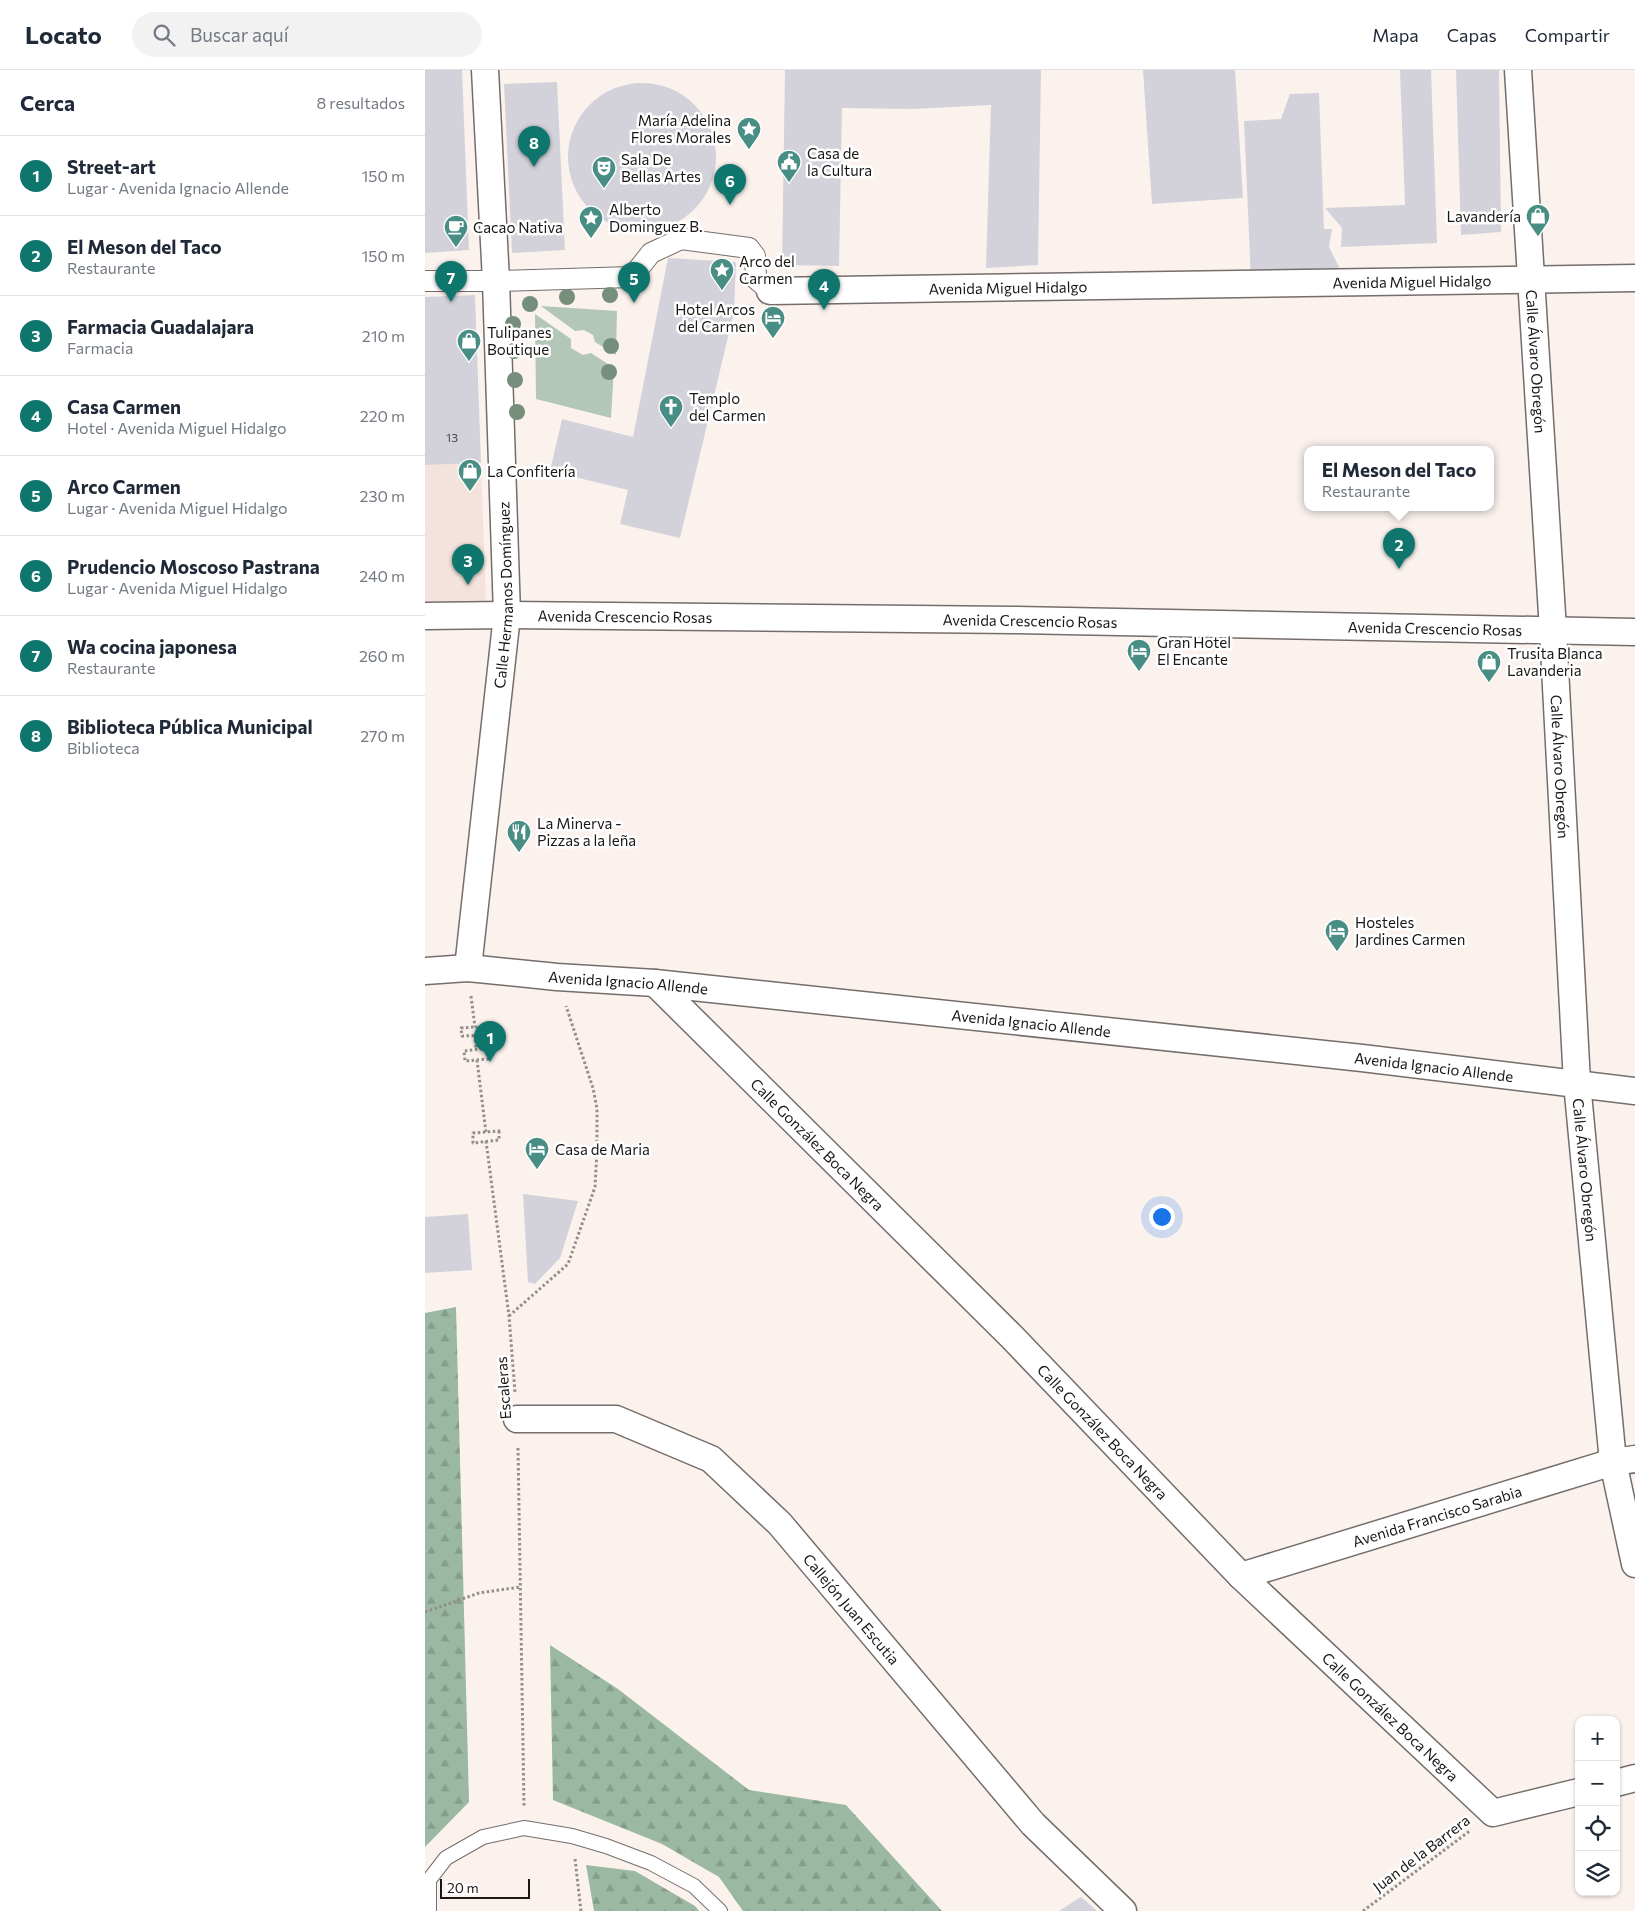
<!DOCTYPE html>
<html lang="es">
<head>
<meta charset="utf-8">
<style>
  body { margin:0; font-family:Commissioner,sans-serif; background:#f2f2f3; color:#1f2937 }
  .controls { position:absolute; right:15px; bottom:15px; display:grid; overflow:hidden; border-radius:10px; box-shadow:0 1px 4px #0004 }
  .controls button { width:45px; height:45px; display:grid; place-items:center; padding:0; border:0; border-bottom:1px solid #e0e1e3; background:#fff; color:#1f2937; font:25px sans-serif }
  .scale { position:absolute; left:15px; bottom:12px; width:90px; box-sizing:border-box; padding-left:5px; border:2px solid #1a1716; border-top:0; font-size:14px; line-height:18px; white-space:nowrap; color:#1a1716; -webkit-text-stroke:4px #fff; paint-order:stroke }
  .you { position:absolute; left:736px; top:1146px; width:18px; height:18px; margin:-12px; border:4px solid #fff; border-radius:50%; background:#1a73e8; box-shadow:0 0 0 8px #1a73e833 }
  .badge { display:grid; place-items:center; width:32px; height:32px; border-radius:50%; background:#0f766e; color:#fff; font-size:16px; font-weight:700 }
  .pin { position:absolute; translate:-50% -41px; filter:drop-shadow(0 1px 2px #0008) }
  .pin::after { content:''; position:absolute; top:26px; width:18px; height:15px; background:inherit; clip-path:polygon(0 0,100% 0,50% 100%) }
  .popup { position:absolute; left:879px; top:376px; width:190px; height:65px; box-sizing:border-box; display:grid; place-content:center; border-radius:10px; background:#fff; filter:drop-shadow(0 1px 4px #0005); font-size:16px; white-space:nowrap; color:#747a83 }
  .popup b { font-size:19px; color:#1f2937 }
  .popup::after { content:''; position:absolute; left:50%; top:100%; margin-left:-10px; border:10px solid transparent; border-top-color:#fff }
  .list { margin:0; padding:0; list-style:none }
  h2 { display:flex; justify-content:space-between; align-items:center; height:65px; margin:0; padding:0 20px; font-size:21px }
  h2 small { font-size:16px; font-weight:400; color:#747a83 }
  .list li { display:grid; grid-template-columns:32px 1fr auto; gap:15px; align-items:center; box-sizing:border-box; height:80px; padding:0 20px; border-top:1px solid #e0e1e3 }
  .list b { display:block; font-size:19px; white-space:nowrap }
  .list p { margin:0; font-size:16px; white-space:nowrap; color:#747a83 }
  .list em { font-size:16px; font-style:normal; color:#747a83 }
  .icon { flex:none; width:28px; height:28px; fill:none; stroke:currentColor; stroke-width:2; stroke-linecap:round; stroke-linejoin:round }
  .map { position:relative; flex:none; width:1210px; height:1841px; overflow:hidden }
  header { display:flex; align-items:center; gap:30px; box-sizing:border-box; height:70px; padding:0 25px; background:#fff; border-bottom:1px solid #e0e1e3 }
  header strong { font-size:24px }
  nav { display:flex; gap:28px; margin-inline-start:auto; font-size:18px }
  .search { width:350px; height:45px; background:#f2f2f3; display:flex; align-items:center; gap:12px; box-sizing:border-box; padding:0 18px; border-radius:28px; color:#747a83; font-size:19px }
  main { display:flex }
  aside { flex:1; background:#fff }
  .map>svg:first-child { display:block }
</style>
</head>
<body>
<header>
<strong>Locato</strong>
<div class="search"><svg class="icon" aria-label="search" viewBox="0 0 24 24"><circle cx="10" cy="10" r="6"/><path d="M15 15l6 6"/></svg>Buscar aquí</div>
<nav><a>Mapa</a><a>Capas</a><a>Compartir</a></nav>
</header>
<main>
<aside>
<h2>Cerca<small>8 resultados</small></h2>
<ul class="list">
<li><span class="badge">1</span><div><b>Street-art</b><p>Lugar · Avenida Ignacio Allende</p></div><em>150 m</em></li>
<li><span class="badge">2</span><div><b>El Meson del Taco</b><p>Restaurante</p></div><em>150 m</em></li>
<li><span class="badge">3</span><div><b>Farmacia Guadalajara</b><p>Farmacia</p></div><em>210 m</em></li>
<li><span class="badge">4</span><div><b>Casa Carmen</b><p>Hotel · Avenida Miguel Hidalgo</p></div><em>220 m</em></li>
<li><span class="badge">5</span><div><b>Arco Carmen</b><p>Lugar · Avenida Miguel Hidalgo</p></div><em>230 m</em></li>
<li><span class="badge">6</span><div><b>Prudencio Moscoso Pastrana</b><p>Lugar · Avenida Miguel Hidalgo</p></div><em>240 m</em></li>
<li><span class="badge">7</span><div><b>Wa cocina japonesa</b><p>Restaurante</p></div><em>260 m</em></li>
<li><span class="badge">8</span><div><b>Biblioteca Pública Municipal</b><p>Biblioteca</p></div><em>270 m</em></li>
</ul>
</aside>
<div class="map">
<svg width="1210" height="1841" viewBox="0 0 1210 1841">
  <defs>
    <pattern id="forest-firs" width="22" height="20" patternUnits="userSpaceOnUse" patternTransform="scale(1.25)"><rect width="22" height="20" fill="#9bb8a2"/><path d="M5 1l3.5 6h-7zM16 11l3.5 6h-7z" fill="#859d8b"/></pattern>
  </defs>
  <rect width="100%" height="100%" fill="#fbf2ee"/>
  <path fill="#f4e3dc" d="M 56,393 L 61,535 L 0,537 L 0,395 Z"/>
  <path fill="#b2c7b8" d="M 116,236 L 192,241 L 191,285 L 170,272 L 168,265 L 159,260 L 150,261 Z
    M 110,244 L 146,269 L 146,278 L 158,285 L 166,283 L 189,298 L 186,348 L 111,329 Z"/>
  <path fill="url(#forest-firs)" d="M 31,1237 L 44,1732 L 0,1777 L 0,1243 Z
    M 125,1575 L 193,1619 L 324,1720 L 421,1735 L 517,1841 L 318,1841 L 294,1807 L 237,1774 L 128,1730 Z
    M 161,1795 L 210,1801 L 270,1836 L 274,1841 L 169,1841 Z"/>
  <path fill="#d3d2da" d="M 0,0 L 37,0 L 44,180 L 0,183 Z
    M 360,0 L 616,0 L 613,195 L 561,198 L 566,35 L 488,39 L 417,38 L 414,196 L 357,195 Z
    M 718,0 L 810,0 L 818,128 L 727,134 Z
    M 975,0 L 1006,0 L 1012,173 L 916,177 L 917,158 L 900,138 L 980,135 Z
    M 1031,0 L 1074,0 L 1076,162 L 1036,165 Z
    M 132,12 L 140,180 L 87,183 L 79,14 Z
    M143 87a74 74 0 1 1 148 0a74 74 0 1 1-148 0Z
    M 894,23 L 899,159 L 907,159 L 904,177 L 919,207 L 826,210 L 819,51 L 856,49 L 865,24 Z
    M 243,188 L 311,192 L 309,242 L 255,468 L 195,454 L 203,420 L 125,401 L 137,349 L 208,367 Z
    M 50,225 L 56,393 L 0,395 L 0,227 Z
    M 98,1124 L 153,1131 L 135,1188 L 110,1214 L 103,1212 Z
    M 43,1144 L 47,1200 L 0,1203 L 0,1147 Z
    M 656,1827 L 672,1841 L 634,1841 Z"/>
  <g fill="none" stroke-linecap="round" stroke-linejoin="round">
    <defs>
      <path id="service" d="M 4,1841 L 4,1810 L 21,1788 L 58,1767 L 99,1758 L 147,1766 L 181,1776 L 226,1793 L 269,1816 L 295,1841"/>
      <path id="pedestrian" d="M 0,211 L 71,211 L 207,207 L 226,183 L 256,169 L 324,178 L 330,186 L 331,209 L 345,221"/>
      <g id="minor">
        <path id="s1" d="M 1093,0 L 1128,560 L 1152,1013 L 1188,1392 L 1210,1494"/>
        <path id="s2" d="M 345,221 L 1210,208"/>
        <path id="s3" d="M 0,546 L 82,545 L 589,550 L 1210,562"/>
        <path id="s4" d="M 43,898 L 82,545 L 71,211 L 60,0"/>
        <path id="s5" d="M 0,901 L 43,898 L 132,907 L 230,913 L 937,988 L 1210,1021"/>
        <path id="s6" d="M 230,913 L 587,1267 L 816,1506 L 1068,1743 L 1154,1722"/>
        <path id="s7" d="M 92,1349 L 191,1349 L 286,1389 L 355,1454 L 608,1754 L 698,1841"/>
        <path id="s8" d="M 816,1506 L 1188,1392 L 1210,1389"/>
        <path d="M 1191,1713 L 1210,1708"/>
      </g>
    </defs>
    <use href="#service" stroke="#756d6a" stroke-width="16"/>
    <use href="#pedestrian" stroke="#756d6a" stroke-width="22"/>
    <use href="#minor" stroke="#756d6a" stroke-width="29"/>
    <path stroke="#948e8b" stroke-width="3" stroke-dasharray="2.5 2.5" stroke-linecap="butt" d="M 46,926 L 50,957
      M 50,957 L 63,957 L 63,965 L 37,966 L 36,958 Z
      M 50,965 L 51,979
      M 63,978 L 63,989 L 40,991 L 39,981 Z
      M 52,990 L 61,1063
      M 74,1061 L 74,1070 L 48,1073 L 48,1063 Z
      M 61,1071 L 84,1246 L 90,1322
      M 84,1246 L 143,1194 L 170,1117 L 172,1080 L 172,1039 L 168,1018 L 141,936
      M 93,1378 L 99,1736
      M 0,1542 L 54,1523 L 95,1517
      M 150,1789 L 156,1841
      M 938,1841 L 1046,1760"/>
    <use href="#service" stroke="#fff" stroke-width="14"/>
    <use href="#pedestrian" stroke="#fff" stroke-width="20"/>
    <use href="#minor" stroke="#fff" stroke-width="26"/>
  </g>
  <g fill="#768e7c">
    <circle cx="185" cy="225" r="8"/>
    <circle cx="142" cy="227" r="8"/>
    <circle cx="105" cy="234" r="8"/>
    <circle cx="88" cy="254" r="8"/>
    <circle cx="186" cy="276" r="8"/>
    <circle cx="89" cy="281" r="8"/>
    <circle cx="184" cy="302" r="8"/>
    <circle cx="90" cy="310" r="8"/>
    <circle cx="92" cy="342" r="8"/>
  </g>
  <defs>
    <symbol id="sight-pin" viewBox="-11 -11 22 30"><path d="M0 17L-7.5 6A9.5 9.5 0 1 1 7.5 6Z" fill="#498e84" stroke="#fff"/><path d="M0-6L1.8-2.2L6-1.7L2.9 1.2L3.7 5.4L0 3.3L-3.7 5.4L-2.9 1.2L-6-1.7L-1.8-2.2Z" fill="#fff"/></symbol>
    <symbol id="civic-pin" viewBox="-11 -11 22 30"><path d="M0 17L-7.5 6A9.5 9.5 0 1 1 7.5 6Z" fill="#498e84" stroke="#fff"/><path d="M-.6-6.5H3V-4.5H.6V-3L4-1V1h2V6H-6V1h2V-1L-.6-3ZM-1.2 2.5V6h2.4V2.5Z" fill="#fff"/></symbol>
    <symbol id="theatre-pin" viewBox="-11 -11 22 30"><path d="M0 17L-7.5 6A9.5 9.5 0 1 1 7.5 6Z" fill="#498e84" stroke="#fff"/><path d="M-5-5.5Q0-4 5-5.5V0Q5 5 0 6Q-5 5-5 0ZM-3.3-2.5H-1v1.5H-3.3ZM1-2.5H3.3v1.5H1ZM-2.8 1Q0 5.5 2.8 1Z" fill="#fff"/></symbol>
    <symbol id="shop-pin" viewBox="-11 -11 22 30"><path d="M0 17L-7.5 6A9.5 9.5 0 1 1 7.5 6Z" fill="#498e84" stroke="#fff"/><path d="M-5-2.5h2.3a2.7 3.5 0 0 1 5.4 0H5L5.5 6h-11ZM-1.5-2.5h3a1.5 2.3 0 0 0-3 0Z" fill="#fff"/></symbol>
    <symbol id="cafe-pin" viewBox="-11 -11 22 30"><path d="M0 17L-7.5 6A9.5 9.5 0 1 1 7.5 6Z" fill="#498e84" stroke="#fff"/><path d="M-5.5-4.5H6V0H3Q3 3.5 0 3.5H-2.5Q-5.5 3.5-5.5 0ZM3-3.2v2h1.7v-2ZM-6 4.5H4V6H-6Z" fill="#fff"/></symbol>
    <symbol id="hotel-pin" viewBox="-11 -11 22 30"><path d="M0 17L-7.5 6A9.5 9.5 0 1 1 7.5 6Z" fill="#498e84" stroke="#fff"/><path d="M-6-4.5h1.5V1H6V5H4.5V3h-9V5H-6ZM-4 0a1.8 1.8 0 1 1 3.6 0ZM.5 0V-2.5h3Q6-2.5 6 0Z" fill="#fff"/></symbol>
    <symbol id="church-pin" viewBox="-11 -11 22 30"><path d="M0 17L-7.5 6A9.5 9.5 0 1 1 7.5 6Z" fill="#498e84" stroke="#fff"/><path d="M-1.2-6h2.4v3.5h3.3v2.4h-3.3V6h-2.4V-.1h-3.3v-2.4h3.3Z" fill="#fff"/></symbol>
    <symbol id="restaurant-pin" viewBox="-11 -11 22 30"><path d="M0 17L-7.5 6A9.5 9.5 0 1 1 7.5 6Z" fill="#498e84" stroke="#fff"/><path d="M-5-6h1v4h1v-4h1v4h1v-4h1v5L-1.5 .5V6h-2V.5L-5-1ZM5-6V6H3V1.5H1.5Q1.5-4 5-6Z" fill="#fff"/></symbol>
  </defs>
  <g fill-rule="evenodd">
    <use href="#sight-pin" x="310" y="45" width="28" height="38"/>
    <use href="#civic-pin" x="350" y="78" width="28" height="38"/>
    <use href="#theatre-pin" x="165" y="84" width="28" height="38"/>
    <use href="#shop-pin" x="1099" y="132" width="28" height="38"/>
    <use href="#sight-pin" x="152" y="134" width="28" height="38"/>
    <use href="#cafe-pin" x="17" y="143" width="28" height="38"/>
    <use href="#sight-pin" x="283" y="186" width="28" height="38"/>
    <use href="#hotel-pin" x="334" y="234" width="28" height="38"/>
    <use href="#shop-pin" x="30" y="257" width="28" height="38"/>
    <use href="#church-pin" x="232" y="323" width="28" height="38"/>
    <use href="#shop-pin" x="31" y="387" width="28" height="38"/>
    <use href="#hotel-pin" x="700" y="567" width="28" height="38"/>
    <use href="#shop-pin" x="1050" y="578" width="28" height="38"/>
    <use href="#restaurant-pin" x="80" y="748" width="28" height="38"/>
    <use href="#hotel-pin" x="898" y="847" width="28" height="38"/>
    <use href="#hotel-pin" x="98" y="1065" width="28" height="38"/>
  </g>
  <g text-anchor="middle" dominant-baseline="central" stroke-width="5" stroke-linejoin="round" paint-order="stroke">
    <g font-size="12" fill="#484647">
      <text x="27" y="367">13</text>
    </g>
    <g font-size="15" fill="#1a1716" stroke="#fff" text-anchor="start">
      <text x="306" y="50" text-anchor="end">María Adelina<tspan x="306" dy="17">Flores Morales</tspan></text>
      <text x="382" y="83">Casa de<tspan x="382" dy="17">la Cultura</tspan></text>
      <text x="196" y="89">Sala De<tspan x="196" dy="17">Bellas Artes</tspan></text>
      <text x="184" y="139">Alberto<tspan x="184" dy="17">Dominguez B.</tspan></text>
      <text x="1096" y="146" text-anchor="end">Lavandería</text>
      <text x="48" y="157">Cacao Nativa</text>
      <text x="314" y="191">Arco del<tspan x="314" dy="17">Carmen</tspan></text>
      <text x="330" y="239" text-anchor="end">Hotel Arcos<tspan x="330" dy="17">del Carmen</tspan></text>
      <text x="62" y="262">Tulipanes<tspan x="62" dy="17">Boutique</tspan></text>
      <text x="264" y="328">Templo<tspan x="264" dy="17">del Carmen</tspan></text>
      <text x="62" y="401">La Confitería</text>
      <text x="732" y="572">Gran Hotel<tspan x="732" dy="17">El Encante</tspan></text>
      <text x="1082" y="583">Trusita Blanca<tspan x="1082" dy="17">Lavanderia</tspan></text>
      <text x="112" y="753">La Minerva -<tspan x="112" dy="17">Pizzas a la leña</tspan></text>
      <text x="930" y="852">Hosteles<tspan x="930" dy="17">Jardines Carmen</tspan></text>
      <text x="130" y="1079">Casa de Maria</text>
    </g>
    <g font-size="15" fill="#1a1716" stroke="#fff">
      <text stroke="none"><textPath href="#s2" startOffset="642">Avenida Miguel Hidalgo</textPath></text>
      <text stroke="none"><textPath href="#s2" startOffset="238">Avenida Miguel Hidalgo</textPath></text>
      <text stroke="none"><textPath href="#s1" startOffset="292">Calle Álvaro Obregón</textPath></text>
      <text stroke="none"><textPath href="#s4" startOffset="375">Calle Hermanos Domínguez</textPath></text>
      <text stroke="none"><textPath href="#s3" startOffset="200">Avenida Crescencio Rosas</textPath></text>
      <text stroke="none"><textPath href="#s3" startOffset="605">Avenida Crescencio Rosas</textPath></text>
      <text stroke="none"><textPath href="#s3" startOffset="1010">Avenida Crescencio Rosas</textPath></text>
      <text stroke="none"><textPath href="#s1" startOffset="698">Calle Álvaro Obregón</textPath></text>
      <text stroke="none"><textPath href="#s5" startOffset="204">Avenida Ignacio Allende</textPath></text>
      <text stroke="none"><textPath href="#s5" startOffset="609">Avenida Ignacio Allende</textPath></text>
      <text stroke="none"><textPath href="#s5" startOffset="1014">Avenida Ignacio Allende</textPath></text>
      <text stroke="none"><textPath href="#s6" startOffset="229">Calle González Boca Negra</textPath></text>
      <text stroke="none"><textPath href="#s1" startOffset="1102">Calle Álvaro Obregón</textPath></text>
      <text transform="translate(78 1318) rotate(-94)">Escaleras</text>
      <text stroke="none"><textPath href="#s6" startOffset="634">Calle González Boca Negra</textPath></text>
      <text stroke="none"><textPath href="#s8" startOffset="205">Avenida Francisco Sarabia</textPath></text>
      <text stroke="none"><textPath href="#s7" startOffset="408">Callejón Juan Escutia</textPath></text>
      <text stroke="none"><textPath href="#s6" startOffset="1039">Calle González Boca Negra</textPath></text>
      <text transform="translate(996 1783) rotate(-37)">Juan de la Barrera</text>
    </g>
  </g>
</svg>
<div class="controls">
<button>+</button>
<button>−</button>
<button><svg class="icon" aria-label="locate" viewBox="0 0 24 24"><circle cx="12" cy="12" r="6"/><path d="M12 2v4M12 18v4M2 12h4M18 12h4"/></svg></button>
<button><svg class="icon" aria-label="layers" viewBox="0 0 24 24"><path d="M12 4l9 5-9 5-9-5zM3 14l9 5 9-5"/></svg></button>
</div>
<div class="scale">20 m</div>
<div class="you"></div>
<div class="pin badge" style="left:65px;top:992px">1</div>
<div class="pin badge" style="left:974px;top:499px">2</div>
<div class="popup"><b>El Meson del Taco</b>Restaurante</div>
<div class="pin badge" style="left:43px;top:515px">3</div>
<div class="pin badge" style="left:399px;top:240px">4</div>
<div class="pin badge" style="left:209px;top:233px">5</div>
<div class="pin badge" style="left:305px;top:135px">6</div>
<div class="pin badge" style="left:26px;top:232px">7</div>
<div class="pin badge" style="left:109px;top:97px">8</div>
</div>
</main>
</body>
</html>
